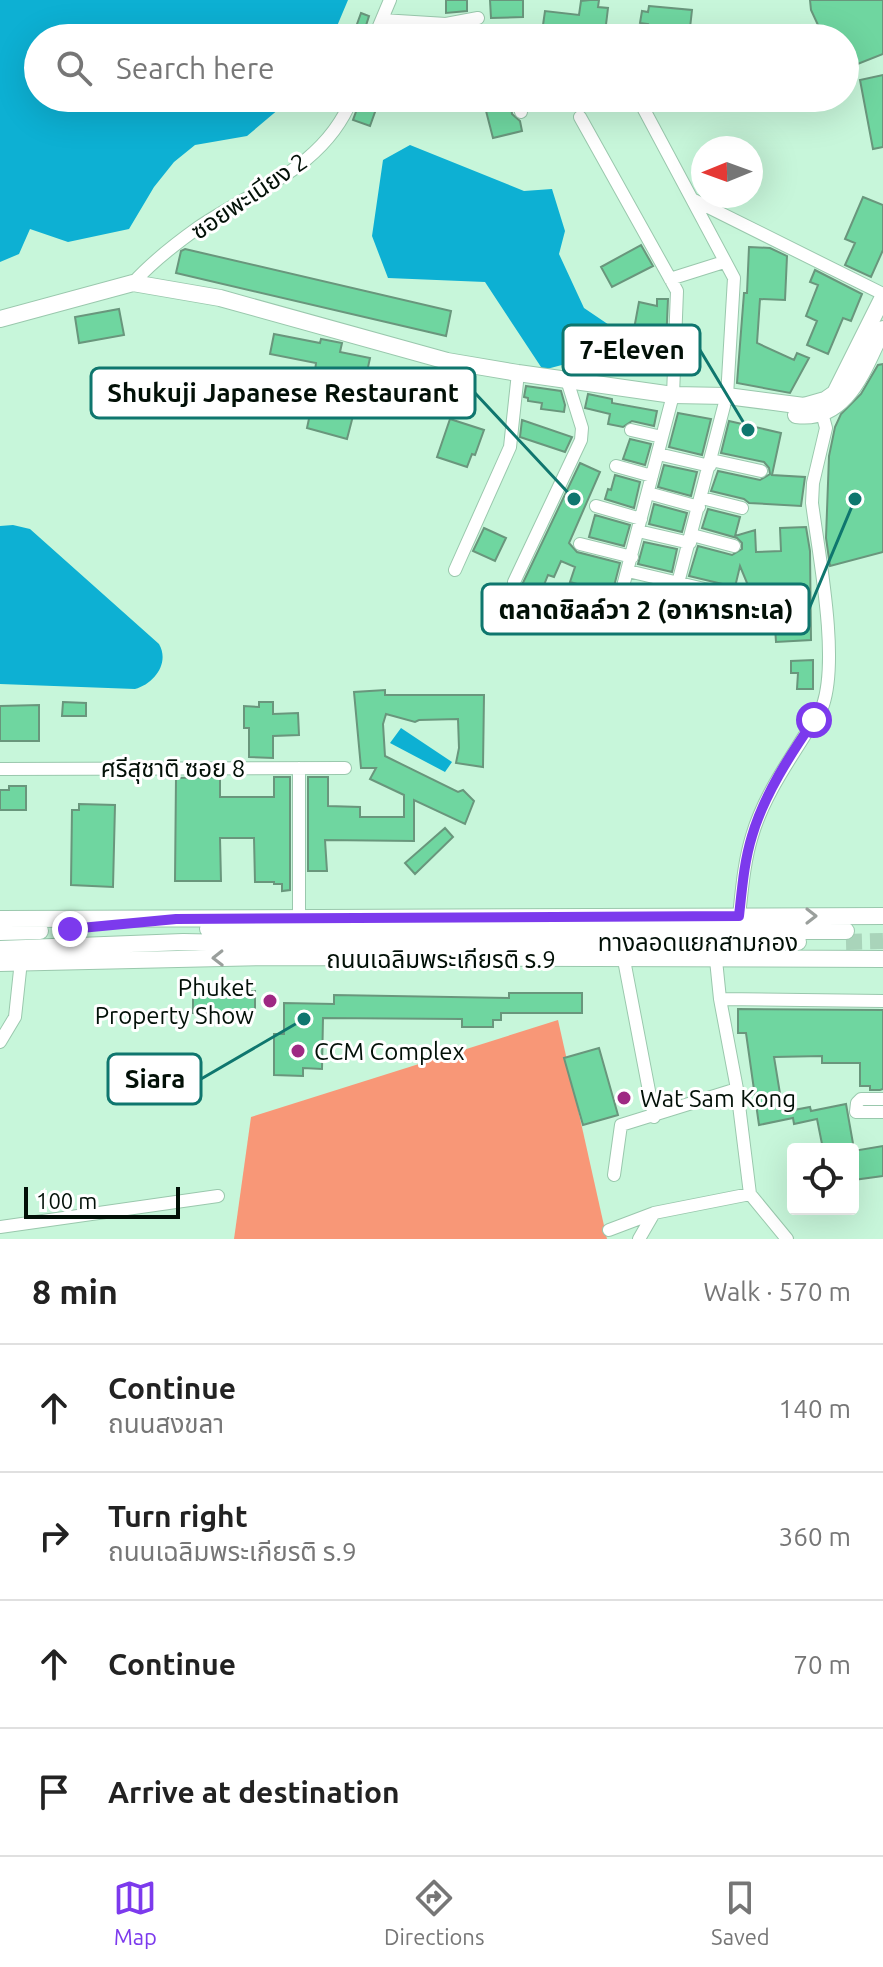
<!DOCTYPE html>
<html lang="en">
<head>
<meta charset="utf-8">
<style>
  body { margin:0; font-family:Ubuntu,"Noto Sans Thai",sans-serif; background:#f2f2f2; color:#222 }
  .controls { position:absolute; right:24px; bottom:24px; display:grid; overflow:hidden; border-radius:8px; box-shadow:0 8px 32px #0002 }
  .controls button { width:72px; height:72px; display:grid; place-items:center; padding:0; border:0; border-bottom:2px solid #e0e0e0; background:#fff; color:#222; font:40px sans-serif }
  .compass { position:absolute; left:691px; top:136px; width:72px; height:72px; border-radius:50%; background:#fff; box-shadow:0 8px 32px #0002; rotate:269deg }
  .scale { position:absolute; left:24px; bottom:20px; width:156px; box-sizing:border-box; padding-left:8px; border:4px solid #021007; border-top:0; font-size:22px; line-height:28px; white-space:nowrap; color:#021007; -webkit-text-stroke:6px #fff; paint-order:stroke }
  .stop { position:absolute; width:24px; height:24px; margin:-18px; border:6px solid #7c3aed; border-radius:50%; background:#fff }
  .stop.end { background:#7c3aed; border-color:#fff; box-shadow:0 2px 8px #0008 }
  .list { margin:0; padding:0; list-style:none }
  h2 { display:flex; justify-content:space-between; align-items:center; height:104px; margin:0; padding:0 32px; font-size:34px }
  h2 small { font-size:26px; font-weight:400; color:#767676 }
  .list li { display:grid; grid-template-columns:52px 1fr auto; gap:24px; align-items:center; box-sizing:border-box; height:128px; padding:0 32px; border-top:2px solid #e0e0e0 }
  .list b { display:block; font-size:30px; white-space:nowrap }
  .list p { margin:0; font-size:26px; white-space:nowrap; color:#767676 }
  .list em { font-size:26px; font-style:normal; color:#767676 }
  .icon { flex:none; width:44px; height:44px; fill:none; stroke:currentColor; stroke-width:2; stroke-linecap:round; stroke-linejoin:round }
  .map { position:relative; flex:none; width:883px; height:1239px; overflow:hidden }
  .search { position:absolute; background:#fff; box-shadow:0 8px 32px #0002; left:24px; right:24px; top:24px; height:88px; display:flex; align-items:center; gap:20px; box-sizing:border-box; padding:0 28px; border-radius:44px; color:#767676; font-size:30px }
  .sheet { height:616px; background:#fff }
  nav { display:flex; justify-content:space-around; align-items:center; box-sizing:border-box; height:112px; border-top:2px solid #e0e0e0; background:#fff; font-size:22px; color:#767676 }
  nav a { display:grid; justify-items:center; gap:4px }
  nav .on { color:#7c3aed }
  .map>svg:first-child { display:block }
</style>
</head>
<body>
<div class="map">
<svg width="883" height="1239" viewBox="0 0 883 1239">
  <rect width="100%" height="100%" fill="#c7f6da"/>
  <path fill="#f89777" d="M 558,1020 L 607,1239 L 234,1239 L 251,1117 Z"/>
  <path fill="#0db0d3" d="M 0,0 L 348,0 L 332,38 L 38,38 L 38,98 L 292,98 L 247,136 L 195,145 L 174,162 L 154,187 L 129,229 L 68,242 L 30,229 L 19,254 L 0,262 Z
    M 410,145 L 524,191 L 552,189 L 565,231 L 559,254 L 584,308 L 615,329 L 622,349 L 543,370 L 485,282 L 388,278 L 372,236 L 383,160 Z
    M 13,525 L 30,529 L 159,644 C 170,663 154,684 135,689 L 0,684 L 0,526 Z
    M 401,728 L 452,762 L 445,772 L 390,743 Z"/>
  <path fill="#6fd6a0" stroke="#69967c" stroke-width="2" d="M 446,0 L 467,0 L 467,11 L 446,13 Z
    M 490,0 L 523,0 L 523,17 L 491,18 Z
    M 590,0 L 599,0 L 598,7 L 608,8 L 605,33 L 543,25 L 545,11 L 579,15 L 581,1 Z
    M 810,0 L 883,0 L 883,54 L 845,69 L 845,38 L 824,38 L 811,10 Z
    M 649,6 L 692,10 L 689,37 L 647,33 L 648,24 L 640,23 L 642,11 L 648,12 Z
    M 361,13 L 369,16 L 362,38 L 352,38 Z
    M 883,75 L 883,147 L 873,149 L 860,80 Z
    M 361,98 L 380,98 L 370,126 L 353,120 Z
    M 476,98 L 510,98 L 512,114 L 520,121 L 522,131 L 493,138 L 485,107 L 478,108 Z
    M 863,197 L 883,205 L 883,250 L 871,277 L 845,265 L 855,243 L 845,239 Z
    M 641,245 L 653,266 L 612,287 L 601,267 Z
    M 749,247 L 770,248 L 787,256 L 785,300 L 760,299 L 757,343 L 794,360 L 797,353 L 809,358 L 790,393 L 737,383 L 744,293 L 747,293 Z
    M 185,249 L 451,311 L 446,336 L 176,273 L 181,251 Z
    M 815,270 L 862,294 L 851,321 L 843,318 L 828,354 L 807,345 L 817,321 L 806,316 L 818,285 L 810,282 Z
    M 657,299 L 668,299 L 666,344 L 652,343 L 653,333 L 634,329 L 639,302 L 657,306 Z
    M 119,309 L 124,335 L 79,343 L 75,317 Z
    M 274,334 L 320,343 L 321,339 L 342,343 L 340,352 L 370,358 L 365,381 L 362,381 L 347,439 L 307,428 L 319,372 L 315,371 L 316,363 L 270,354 Z
    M 883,364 L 883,552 L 830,566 L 826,538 L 829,456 L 835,427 L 841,414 L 861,394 L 878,365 Z
    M 526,386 L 561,391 L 565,405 L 564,412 L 541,409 L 542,403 L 528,401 L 528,398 L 524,397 Z
    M 588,394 L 612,399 L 612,403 L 657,411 L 654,426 L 632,421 L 623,427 L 608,424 L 610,414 L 585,408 Z
    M 678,413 L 711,419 L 702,455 L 669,447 Z
    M 450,419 L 484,430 L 475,455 L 472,454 L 467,467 L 437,457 Z
    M 522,420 L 572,437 L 565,452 L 520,437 Z
    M 729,421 L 781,433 L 772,475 L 805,477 L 801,506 L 749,503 L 744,499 L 711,491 L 718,471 L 760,480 L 770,474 L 769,468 L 764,462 L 721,453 Z
    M 630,439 L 651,444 L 645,465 L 623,459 Z
    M 580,463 L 600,472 L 569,543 L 577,552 L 620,563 L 612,594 L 570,582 L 575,567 L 561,561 L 554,577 L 548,575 L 540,595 L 521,587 Z
    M 664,465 L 697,472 L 691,496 L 658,487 Z
    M 615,475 L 640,482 L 634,508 L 605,499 L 608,489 L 611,490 Z
    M 654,504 L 687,513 L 682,532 L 649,524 Z
    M 708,509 L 740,517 L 735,536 L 755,530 L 756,552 L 781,551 L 780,528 L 806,527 L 810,551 L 811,640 L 776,642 L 774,612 L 759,612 L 740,566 L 735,587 L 689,576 L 698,546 L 732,555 L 742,549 L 742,543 L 737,538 L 702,528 Z
    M 595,515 L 630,525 L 624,546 L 589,537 Z
    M 484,528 L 506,538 L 495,561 L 473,551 Z
    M 644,542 L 677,549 L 672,572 L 638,564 Z
    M 813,660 L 813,689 L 797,689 L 798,673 L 791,673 L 791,661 Z
    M 385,690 L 385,695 L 484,695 L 483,767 L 456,763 L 459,748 L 458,719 L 419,720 L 415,722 L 386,714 L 383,724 L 385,756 L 458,792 L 463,790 L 474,801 L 465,824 L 414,800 L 414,841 L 325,840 L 327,871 L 308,871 L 308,777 L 328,777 L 328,806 L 360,807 L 360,817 L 404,817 L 404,795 L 370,779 L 376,768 L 361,768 L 354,692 Z
    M 63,702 L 86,703 L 86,716 L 62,716 Z
    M 259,702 L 273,702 L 273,714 L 298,713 L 299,735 L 273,736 L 273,758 L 249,757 L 249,728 L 244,728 L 244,706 L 259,707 Z
    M 39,705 L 39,741 L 0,741 L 0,706 Z
    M 220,777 L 220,797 L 274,797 L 274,777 L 290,777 L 290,890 L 282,891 L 282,884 L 274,884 L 274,882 L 255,882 L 254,838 L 220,838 L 221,881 L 175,881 L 176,778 Z
    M 9,786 L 26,786 L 26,810 L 0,810 L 0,790 L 9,790 Z
    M 79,804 L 115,805 L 113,887 L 71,885 L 72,810 L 79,810 Z
    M 445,828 L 453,837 L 415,874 L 405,863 Z
    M 193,991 L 255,991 L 255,1013 L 193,1013 Z
    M 509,993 L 582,993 L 582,1013 L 501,1013 L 501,1020 L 493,1020 L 493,1027 L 462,1027 L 462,1019 L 323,1018 L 322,1069 L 303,1068 L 303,1076 L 274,1075 L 274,1034 L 284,1034 L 284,1003 L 334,1004 L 334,995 L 509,998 Z
    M 738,1009 L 883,1010 L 883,1089 L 880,1090 L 870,1090 L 870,1086 L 860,1086 L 860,1063 L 822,1063 L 822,1056 L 774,1057 L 783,1112 L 810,1107 L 811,1111 L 846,1104 L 854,1149 L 823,1149 L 817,1119 L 794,1124 L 793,1118 L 759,1125 L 746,1033 L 738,1033 Z
    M 599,1048 L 618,1115 L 583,1125 L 564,1058 Z
    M 883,1146 L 883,1176 L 853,1180 L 853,1151 Z"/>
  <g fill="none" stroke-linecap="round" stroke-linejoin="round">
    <path stroke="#a9d4ba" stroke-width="16" stroke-dasharray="16 8" stroke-linecap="butt" d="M 846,942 L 883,941"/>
    <defs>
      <path id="street" d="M 382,20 L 446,24 L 478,18
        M 374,38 L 390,0
        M 494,38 L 509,33 L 510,38
        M 519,98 L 521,112
        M 640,102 L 734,278 L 727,396
        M 580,117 L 677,291 L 673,395 L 616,613
        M 692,199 L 883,294
        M 670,279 L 724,262
        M 133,283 C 152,262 175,244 199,227 C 255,189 325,167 352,98
        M 631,430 L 662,437
        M 658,454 L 710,466
        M 711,460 L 761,471
        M 616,466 L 652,476
        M 648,493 L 699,507
        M 702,498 L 742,508
        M 596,506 L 641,519
        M 638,531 L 690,543
        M 692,535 L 734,546
        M 580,544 L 632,557
        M 455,570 L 510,447 L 518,373
        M 628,571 L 734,596
        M 514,582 L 581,440 L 582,428 L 567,380
        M 678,583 L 724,406
        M 0,769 L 345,768
        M 739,916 C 742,889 744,862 752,836 C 766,788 799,748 823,705 C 839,657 819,556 812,503 L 813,483 L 826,428 L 822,413
        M 299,918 L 299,768
        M 624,960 L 654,1117
        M 716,960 L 720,999 L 737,1089 L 750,1194 L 787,1239
        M 720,999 L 883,1001
        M 0,1042 L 15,1017 L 21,961
        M 883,1099 L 861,1099 L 857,1103 L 856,1112 L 883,1112
        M 614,1175 L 621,1125 L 737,1089
        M 0,1227 L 218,1196
        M 609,1230 L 654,1213
        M 639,1239 L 654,1213 L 750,1194"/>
      <path id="secondary" d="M 0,319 L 133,283 L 220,298 L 447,361 L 518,373 L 673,395 L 727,396 L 804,406 L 825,400 L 835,393 L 883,297
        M 796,415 C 848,422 864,366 883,329
        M 0,919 L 883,916
        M 208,929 L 335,931 L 846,931
        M 0,932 L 40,931
        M 0,949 L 183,942 L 336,945 L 798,942
        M 0,963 L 270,957 L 883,959"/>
    </defs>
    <use href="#street" stroke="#9ac8ad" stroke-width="14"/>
    <use href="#secondary" stroke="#9ac8ad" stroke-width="18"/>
    <use href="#street" stroke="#fff" stroke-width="12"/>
    <use href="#secondary" stroke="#fff" stroke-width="16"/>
  </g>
  <defs><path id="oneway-chevron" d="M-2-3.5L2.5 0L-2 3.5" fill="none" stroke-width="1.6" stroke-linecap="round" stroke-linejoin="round" transform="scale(2)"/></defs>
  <g stroke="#9a9f9c">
    <use href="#oneway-chevron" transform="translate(811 916)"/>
    <use href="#oneway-chevron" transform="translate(218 958) rotate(179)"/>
  </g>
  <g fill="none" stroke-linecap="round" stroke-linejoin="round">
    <path stroke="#7c3aed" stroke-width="10" d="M 70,929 L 176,919 L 739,916 C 742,889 744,862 752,836 C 764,795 790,755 814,720"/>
  </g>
  <g fill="#9e2983" stroke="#fff" stroke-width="3">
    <circle cx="270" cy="1001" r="8"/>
    <circle cx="298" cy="1051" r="8"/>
    <circle cx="624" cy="1098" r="8"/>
  </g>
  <g text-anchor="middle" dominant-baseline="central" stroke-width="6" stroke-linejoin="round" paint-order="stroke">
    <g font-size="24" fill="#021007" stroke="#fff">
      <text transform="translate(249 196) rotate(-34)">ซอยพะเนียง 2</text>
      <text x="173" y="768">ศรีสุชาติ ซอย 8</text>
      <text x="698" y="942">ทางลอดแยกสามกอง</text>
      <text x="441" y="959">ถนนเฉลิมพระเกียรติ ร.9</text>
    </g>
    <g font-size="24" fill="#021007" stroke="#fff" text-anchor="start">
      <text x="254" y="987" text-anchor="end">Phuket<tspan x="254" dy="28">Property Show</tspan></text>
      <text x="314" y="1051">CCM Complex</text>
      <text x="640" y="1098">Wat Sam Kong</text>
    </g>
  </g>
  <path fill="none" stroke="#0f766e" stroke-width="3" d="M748 430L700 350M574 499L475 393M855 499L809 609M304 1019L201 1079"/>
  <g fill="#0f766e" stroke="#fff" stroke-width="3">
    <circle cx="748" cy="430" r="8"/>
    <circle cx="574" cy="499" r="8"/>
    <circle cx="855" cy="499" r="8"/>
    <circle cx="304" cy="1019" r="8"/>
  </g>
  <g fill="#fff" stroke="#0f766e" stroke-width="3">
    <rect x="563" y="325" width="137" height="50" rx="8"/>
    <rect x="91" y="368" width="384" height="50" rx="8"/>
    <rect x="482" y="584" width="327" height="50" rx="8"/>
    <rect x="108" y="1054" width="93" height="50" rx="8"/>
  </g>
  <g font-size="26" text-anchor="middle" font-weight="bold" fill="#021007">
    <text x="632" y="359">7-Eleven</text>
    <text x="283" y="402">Shukuji Japanese Restaurant</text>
    <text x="646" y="619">ตลาดชิลล์วา 2 (อาหารทะเล)</text>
    <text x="155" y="1088">Siara</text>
  </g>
</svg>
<div class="controls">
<button><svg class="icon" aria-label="locate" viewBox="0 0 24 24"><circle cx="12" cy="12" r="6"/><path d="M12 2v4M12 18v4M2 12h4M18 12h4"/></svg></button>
</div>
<svg class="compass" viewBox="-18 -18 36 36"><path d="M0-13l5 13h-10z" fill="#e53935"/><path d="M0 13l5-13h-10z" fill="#767676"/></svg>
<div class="scale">100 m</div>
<div class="stop" style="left:814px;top:720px"></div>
<div class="stop end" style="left:70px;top:929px"></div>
<div class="search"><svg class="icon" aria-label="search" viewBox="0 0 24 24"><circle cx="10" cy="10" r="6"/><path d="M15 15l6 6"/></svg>Search here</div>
</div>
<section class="sheet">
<h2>8 min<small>Walk · 570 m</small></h2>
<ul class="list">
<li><svg class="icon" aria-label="ahead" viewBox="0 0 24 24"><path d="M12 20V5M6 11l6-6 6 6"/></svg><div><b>Continue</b><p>ถนนสงขลา</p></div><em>140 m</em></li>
<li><svg class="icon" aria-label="right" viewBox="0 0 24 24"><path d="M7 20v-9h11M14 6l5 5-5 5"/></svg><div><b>Turn right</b><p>ถนนเฉลิมพระเกียรติ ร.9</p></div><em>360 m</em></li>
<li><svg class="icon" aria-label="ahead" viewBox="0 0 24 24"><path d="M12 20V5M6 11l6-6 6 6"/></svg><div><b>Continue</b></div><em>70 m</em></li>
<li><svg class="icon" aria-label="arrive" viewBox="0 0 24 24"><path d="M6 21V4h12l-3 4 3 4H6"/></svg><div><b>Arrive at destination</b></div></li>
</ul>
</section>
<nav>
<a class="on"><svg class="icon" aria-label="map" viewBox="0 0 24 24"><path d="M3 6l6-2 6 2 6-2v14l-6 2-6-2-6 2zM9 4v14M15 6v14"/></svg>Map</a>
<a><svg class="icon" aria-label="directions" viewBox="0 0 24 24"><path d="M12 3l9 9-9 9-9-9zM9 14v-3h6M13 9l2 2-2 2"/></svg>Directions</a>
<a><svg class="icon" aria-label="saved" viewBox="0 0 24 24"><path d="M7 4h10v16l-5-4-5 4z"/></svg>Saved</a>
</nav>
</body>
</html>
